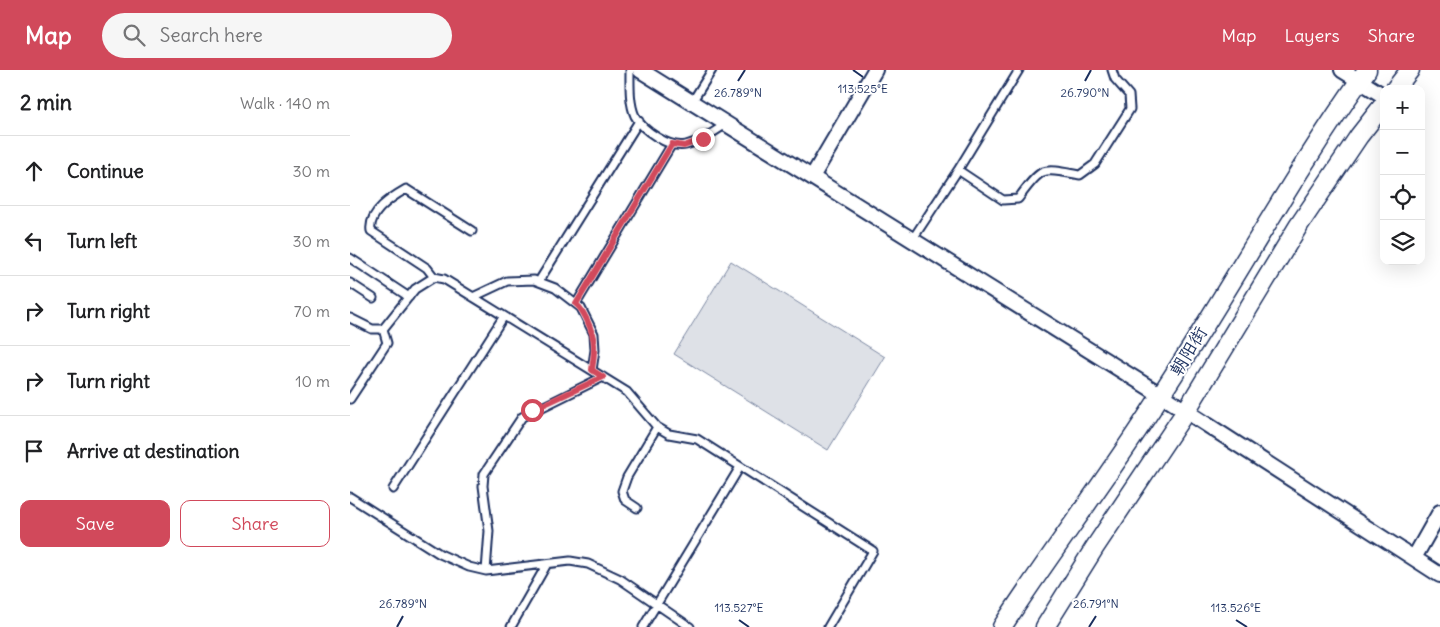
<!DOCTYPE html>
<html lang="en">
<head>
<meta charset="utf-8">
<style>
  body { margin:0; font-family:Delius,"LXGW WenKai TC",sans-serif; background:#f6f6f6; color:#202124 }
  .controls { position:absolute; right:15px; top:15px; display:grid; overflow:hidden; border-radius:10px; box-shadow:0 5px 20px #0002 }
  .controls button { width:45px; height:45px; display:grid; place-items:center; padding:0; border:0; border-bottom:1px solid #e0e0e0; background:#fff; color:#202124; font:25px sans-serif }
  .stop { position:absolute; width:15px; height:15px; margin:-11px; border:4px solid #d1495b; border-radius:50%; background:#fff }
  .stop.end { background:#d1495b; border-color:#fff; box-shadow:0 1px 5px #0008 }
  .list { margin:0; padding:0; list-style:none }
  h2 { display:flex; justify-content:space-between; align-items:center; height:65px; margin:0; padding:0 20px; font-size:21px }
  h2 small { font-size:16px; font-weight:400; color:#757577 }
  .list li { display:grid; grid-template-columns:32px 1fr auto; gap:15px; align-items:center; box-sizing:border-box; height:70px; padding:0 20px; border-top:1px solid #e0e0e0 }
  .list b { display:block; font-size:19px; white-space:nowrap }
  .list em { font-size:16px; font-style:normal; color:#757577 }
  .actions { display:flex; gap:10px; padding:15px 20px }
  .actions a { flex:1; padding:11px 0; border:1px solid #d1495b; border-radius:10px; text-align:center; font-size:18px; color:#d1495b }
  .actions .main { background:#d1495b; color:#fff }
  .icon { flex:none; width:28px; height:28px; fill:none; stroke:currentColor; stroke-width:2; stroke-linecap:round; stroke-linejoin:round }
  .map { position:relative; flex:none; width:1090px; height:557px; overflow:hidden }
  header { display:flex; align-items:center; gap:30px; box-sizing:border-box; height:70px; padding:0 25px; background:#d1495b; color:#fff }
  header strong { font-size:24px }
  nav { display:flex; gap:28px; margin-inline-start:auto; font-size:18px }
  .search { width:350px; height:45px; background:#f6f6f6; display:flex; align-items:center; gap:12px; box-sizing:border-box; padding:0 18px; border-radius:28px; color:#757577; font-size:19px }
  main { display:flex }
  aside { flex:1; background:#fff }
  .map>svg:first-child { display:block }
</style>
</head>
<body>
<header>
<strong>Map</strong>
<div class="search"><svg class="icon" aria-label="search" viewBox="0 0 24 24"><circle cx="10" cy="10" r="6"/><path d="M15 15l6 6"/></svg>Search here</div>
<nav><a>Map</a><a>Layers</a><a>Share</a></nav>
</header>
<main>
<aside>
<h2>2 min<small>Walk · 140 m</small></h2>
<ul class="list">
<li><svg class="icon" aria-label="ahead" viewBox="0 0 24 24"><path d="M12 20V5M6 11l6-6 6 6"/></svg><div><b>Continue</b></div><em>30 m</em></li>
<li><svg class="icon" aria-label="left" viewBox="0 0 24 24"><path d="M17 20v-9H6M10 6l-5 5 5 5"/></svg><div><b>Turn left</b></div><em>30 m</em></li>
<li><svg class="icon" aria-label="right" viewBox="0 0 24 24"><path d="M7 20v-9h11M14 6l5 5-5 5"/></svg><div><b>Turn right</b></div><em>70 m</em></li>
<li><svg class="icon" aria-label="right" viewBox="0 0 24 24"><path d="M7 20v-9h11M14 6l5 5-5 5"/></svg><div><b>Turn right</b></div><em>10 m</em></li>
<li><svg class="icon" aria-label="arrive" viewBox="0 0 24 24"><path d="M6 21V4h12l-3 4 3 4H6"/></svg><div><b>Arrive at destination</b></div></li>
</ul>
<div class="actions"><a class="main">Save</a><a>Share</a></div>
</aside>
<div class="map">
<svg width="1090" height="557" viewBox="0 0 1090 557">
  <rect width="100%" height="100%" fill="#fff"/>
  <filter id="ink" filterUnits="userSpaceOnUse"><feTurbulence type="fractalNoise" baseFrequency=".02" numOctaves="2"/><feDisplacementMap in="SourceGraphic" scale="10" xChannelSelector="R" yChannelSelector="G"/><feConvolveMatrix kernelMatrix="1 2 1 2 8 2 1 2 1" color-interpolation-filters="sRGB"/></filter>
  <g filter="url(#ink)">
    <path fill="#dee1e7" stroke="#7c88a2" d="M 381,191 L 535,287 L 478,380 L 324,284 Z"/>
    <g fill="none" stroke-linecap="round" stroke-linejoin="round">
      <defs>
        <path id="service" d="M 280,0 C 280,14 279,33 285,46 C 292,60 320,79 336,75 C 351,71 364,62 376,54
          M 669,0 L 608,100 L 653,130 L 668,129 C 674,121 685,105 693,102 C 702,98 721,104 730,105 L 745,94 L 780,39 L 779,25 L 765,9 L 762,0
          M 342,32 L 362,0
          M 562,170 L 608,100
          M 0,188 L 59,227
          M 84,207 L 77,198 L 21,161 C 18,142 42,127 56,119 L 122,161
          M 189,211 L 289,51
          M 0,213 L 23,228
          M 123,227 L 157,211 L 184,210 L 205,218 L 231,238 L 244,264 L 245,280 L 242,300
          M 226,234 L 322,74
          M 0,248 L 22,259 L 33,259 L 65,219 L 84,207 L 94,209 L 277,322 L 307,357 L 319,364 L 347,369 L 523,481 L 478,557
          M 0,329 L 37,273 L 33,259
          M 43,419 L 154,246
          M 0,427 L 90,484 L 119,497 L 136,501 L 220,491 L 238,494 L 270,509 L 340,557
          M 287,438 L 275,430 L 272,421 L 277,407 L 307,357
          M 136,501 L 139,461 L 133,416 L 134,404 L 172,347 L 253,307
          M 161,557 L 197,494
          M 293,557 L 390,397"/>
        <path id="minor" d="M 290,0 L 811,325 L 1090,505
          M 992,0 L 1034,26
          M 462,107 L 525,0
          M 1064,488 L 1090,442"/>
        <path id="tertiary" d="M 1045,19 L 1060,0
          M 652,557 C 703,479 760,405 810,326 C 881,218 942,105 1017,0
          M 695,557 L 745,477 L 836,341 L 949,155 L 1009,66 L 1034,34"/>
      </defs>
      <use href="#service" stroke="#1b2f5e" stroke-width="11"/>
      <use href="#minor" stroke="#1b2f5e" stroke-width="18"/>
      <use href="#tertiary" stroke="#1b2f5e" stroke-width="21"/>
      <use href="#service" stroke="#fff" stroke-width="7"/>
      <use href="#minor" stroke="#fff" stroke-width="14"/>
      <use href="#tertiary" stroke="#fff" stroke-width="18"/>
    </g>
  </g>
  <g fill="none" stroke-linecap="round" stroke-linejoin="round" filter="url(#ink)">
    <path stroke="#d1495b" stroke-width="6" d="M 182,340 L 253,307 L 242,300 C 245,279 246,270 237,250 C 234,244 232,239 226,234 L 322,74 L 334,76 L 353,69"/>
  </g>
  <path fill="none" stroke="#1b2f5e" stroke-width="2" d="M 503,0 L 513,7M 388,11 L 395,0M 735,11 L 741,0M 389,550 L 399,557M 886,550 L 897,557M 47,557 L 53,546M 739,557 L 746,546"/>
  <g text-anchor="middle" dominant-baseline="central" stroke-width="4" stroke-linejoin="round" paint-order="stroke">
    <g font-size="18" fill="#1b2f5e" stroke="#fff">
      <text transform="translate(838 281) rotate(-59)">朝阳街</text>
    </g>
  </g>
  <g font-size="12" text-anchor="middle" fill="#1b2f5e" stroke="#fff" stroke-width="4" stroke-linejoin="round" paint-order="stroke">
    <text x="513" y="23">113.525°E</text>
    <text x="388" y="27">26.789°N</text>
    <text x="735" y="27">26.790°N</text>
    <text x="53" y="538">26.789°N</text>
    <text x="746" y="538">26.791°N</text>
    <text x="389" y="542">113.527°E</text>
    <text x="886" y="542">113.526°E</text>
  </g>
</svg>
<div class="controls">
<button>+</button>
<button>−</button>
<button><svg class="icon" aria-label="locate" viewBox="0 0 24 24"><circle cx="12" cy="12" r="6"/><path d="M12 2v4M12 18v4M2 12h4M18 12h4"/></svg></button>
<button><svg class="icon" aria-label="layers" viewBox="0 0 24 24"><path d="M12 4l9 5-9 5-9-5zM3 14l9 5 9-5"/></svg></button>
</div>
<div class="stop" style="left:182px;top:340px"></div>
<div class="stop end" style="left:353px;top:69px"></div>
</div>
</main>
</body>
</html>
